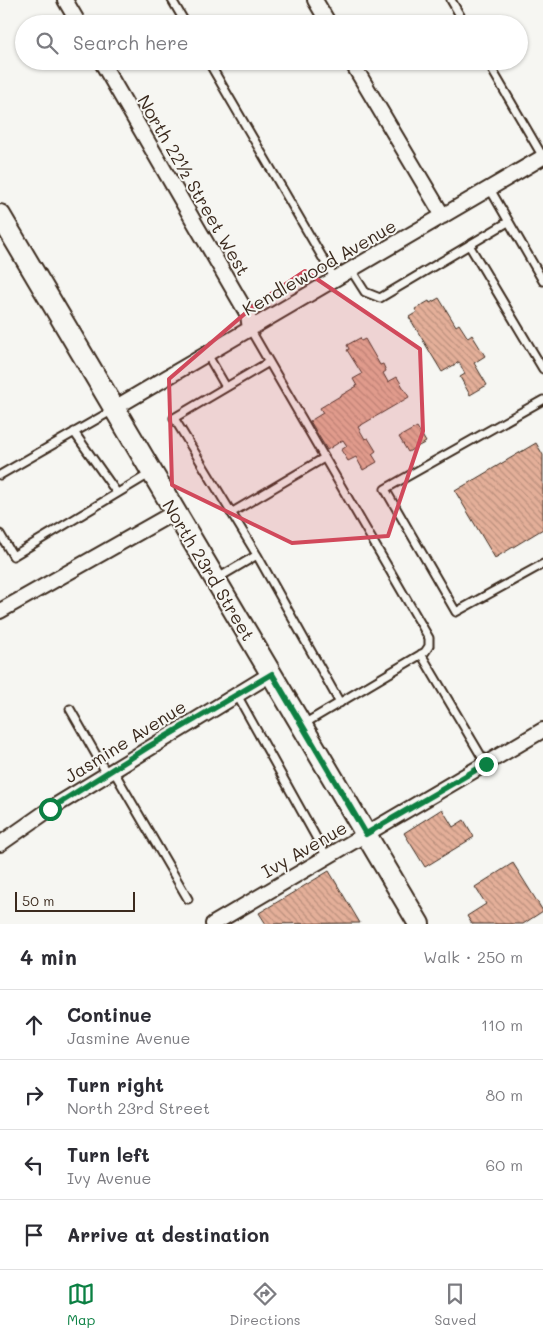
<!DOCTYPE html>
<html lang="en">
<head>
<meta charset="utf-8">
<style>
  body { margin:0; font-family:Mali,sans-serif; background:#f7f7f7; color:#2b2b33 }
  .scale { position:absolute; left:15px; bottom:12px; width:120px; box-sizing:border-box; padding-left:5px; border:2px solid #3b2a1e; border-top:0; font-size:14px; line-height:18px; white-space:nowrap; color:#3b2a1e; -webkit-text-stroke:4px #f6f6f2; paint-order:stroke }
  .stop { position:absolute; width:15px; height:15px; margin:-11px; border:4px solid #0b8043; border-radius:50%; background:#fff }
  .stop.end { background:#0b8043; border-color:#fff; box-shadow:0 1px 5px #0008 }
  .list { margin:0; padding:0; list-style:none }
  h2 { display:flex; justify-content:space-between; align-items:center; height:65px; margin:0; padding:0 20px; font-size:21px }
  h2 small { font-size:16px; font-weight:400; color:#7c7c81 }
  .list li { display:grid; grid-template-columns:32px 1fr auto; gap:15px; align-items:center; box-sizing:border-box; height:70px; padding:0 20px; border-top:1px solid #e1e1e2 }
  .list b { display:block; font-size:19px; white-space:nowrap }
  .list p { margin:0; font-size:16px; white-space:nowrap; color:#7c7c81 }
  .list em { font-size:16px; font-style:normal; color:#7c7c81 }
  .icon { flex:none; width:28px; height:28px; fill:none; stroke:currentColor; stroke-width:2; stroke-linecap:round; stroke-linejoin:round }
  .map { position:relative; flex:none; width:543px; height:924px; overflow:hidden }
  .search { position:absolute; background:#fff; box-shadow:0 1px 4px #0004; left:15px; right:15px; top:15px; height:55px; display:flex; align-items:center; gap:12px; box-sizing:border-box; padding:0 18px; border-radius:28px; color:#7c7c81; font-size:19px }
  .sheet { height:345px; background:#fff }
  nav { display:flex; justify-content:space-around; align-items:center; box-sizing:border-box; height:70px; border-top:1px solid #e1e1e2; background:#fff; font-size:14px; color:#7c7c81 }
  nav a { display:grid; justify-items:center; gap:2px }
  nav .on { color:#0b8043 }
  .map>svg:first-child { display:block }
</style>
</head>
<body>
<div class="map">
<svg width="543" height="924" viewBox="0 0 543 924">
  <defs>
    <pattern id="building-back-hatch" width="6" height="6" patternUnits="userSpaceOnUse" patternTransform="scale(1.25)"><rect width="6" height="6" fill="#e4af99"/><path d="M-1 5l2 2M0 0l6 6M5-1l2 2" fill="none" stroke="#ba8f7c"/></pattern>
  </defs>
  <rect width="100%" height="100%" fill="#f6f6f2"/>
  <filter id="ink" filterUnits="userSpaceOnUse"><feTurbulence type="fractalNoise" baseFrequency=".02" numOctaves="2"/><feDisplacementMap in="SourceGraphic" scale="10" xChannelSelector="R" yChannelSelector="G"/><feConvolveMatrix kernelMatrix="1 2 1 2 8 2 1 2 1" color-interpolation-filters="sRGB"/></filter>
  <g filter="url(#ink)">
    <path fill="url(#building-back-hatch)" stroke="#3b2a1e" d="M 439,298 L 456,326 L 459,324 L 468,338 L 472,335 L 485,356 L 474,363 L 487,385 L 470,395 L 460,377 L 465,374 L 459,362 L 442,372 L 409,317 L 417,312 L 415,309 L 429,301 L 430,303 Z
      M 360,338 L 361,341 L 365,339 L 380,365 L 383,364 L 386,371 L 383,373 L 388,382 L 397,377 L 409,397 L 358,427 L 365,439 L 368,438 L 376,451 L 372,454 L 377,462 L 363,470 L 356,457 L 348,461 L 341,450 L 347,446 L 343,440 L 327,450 L 310,421 L 323,413 L 320,408 L 357,386 L 353,379 L 362,374 L 347,350 L 349,349 L 347,345 Z
      M 417,427 L 426,442 L 408,452 L 399,437 Z
      M 536,443 L 543,455 L 543,529 L 495,558 L 455,491 Z
      M 442,809 L 453,827 L 464,820 L 474,837 L 425,867 L 404,833 Z
      M 513,863 L 543,911 L 523,924 L 472,924 L 467,916 L 486,904 L 475,887 Z
      M 329,871 L 360,923 L 266,924 L 259,913 Z"/>
    <g fill="none" stroke-linecap="round" stroke-linejoin="round">
      <defs>
        <path id="service" d="M 172,0 L 186,24
          M 451,0 L 465,24
          M 208,61 L 335,279
          M 487,61 L 543,157
          M 490,189 L 543,281
          M 469,245 L 543,369
          M 351,270 L 365,292 L 380,298 L 508,222
          M 250,329 L 429,638 L 429,646 L 425,652 L 302,725
          M 207,354 L 226,387
          M 269,362 L 174,418 L 257,555 L 340,703
          M 543,400 L 385,489 L 456,612 L 543,564
          M 74,432 L 117,493
          M 0,475 L 113,410
          M 231,513 L 324,458
          M 0,534 L 13,556 L 151,473
          M 218,578 L 257,555
          M 421,654 L 486,764
          M 237,695 L 327,857
          M 70,709 L 107,774
          M 113,770 L 188,899"/>
        <path id="minor" d="M 65,0 L 79,24
          M 315,0 L 329,24
          M 101,61 L 248,315 L 250,329
          M 351,61 L 443,216
          M 113,409 L 543,157
          M 0,611 L 175,512
          M 0,844 L 50,809 L 271,674
          M 213,924 L 543,730"/>
        <path id="secondary" d="M 0,215 L 419,924"/>
      </defs>
      <use href="#service" stroke="#3b2a1e" stroke-width="11"/>
      <use href="#minor" stroke="#3b2a1e" stroke-width="18"/>
      <use href="#secondary" stroke="#3b2a1e" stroke-width="24"/>
      <use href="#service" stroke="#f6f6f2" stroke-width="7"/>
      <use href="#minor" stroke="#f6f6f2" stroke-width="14"/>
      <use href="#secondary" stroke="#f6f6f2" stroke-width="20"/>
    </g>
  </g>
  <g fill="none" stroke-linecap="round" stroke-linejoin="round" filter="url(#ink)">
    <path stroke="#0b8043" stroke-width="6" d="M 50,809 L 148,747 L 272,674 L 366,834 L 486,764"/>
  </g>
  <path fill="#d1495b" fill-opacity="0.2" stroke="#d1495b" stroke-width="4" stroke-linejoin="round" d="M 305,271 L 420,349 L 423,431 L 388,536 L 292,543 L 172,485 L 169,379 L 256,304 Z"/>
  <g text-anchor="middle" dominant-baseline="central" stroke-width="4" stroke-linejoin="round" paint-order="stroke">
    <g font-size="18" fill="#3b2a1e" stroke="#f6f6f2">
      <text transform="translate(194 185) rotate(60)">North 22½ Street West</text>
      <text transform="translate(319 267) rotate(-30)">Kendlewood Avenue</text>
      <text transform="translate(209 570) rotate(59)">North 23rd Street</text>
      <text transform="translate(125 741) rotate(-32)">Jasmine Avenue</text>
      <text transform="translate(304 849) rotate(-30)">Ivy Avenue</text>
    </g>
  </g>
</svg>
<div class="scale">50 m</div>
<div class="stop" style="left:50px;top:809px"></div>
<div class="stop end" style="left:486px;top:764px"></div>
<div class="search"><svg class="icon" aria-label="search" viewBox="0 0 24 24"><circle cx="10" cy="10" r="6"/><path d="M15 15l6 6"/></svg>Search here</div>
</div>
<section class="sheet">
<h2>4 min<small>Walk · 250 m</small></h2>
<ul class="list">
<li><svg class="icon" aria-label="ahead" viewBox="0 0 24 24"><path d="M12 20V5M6 11l6-6 6 6"/></svg><div><b>Continue</b><p>Jasmine Avenue</p></div><em>110 m</em></li>
<li><svg class="icon" aria-label="right" viewBox="0 0 24 24"><path d="M7 20v-9h11M14 6l5 5-5 5"/></svg><div><b>Turn right</b><p>North 23rd Street</p></div><em>80 m</em></li>
<li><svg class="icon" aria-label="left" viewBox="0 0 24 24"><path d="M17 20v-9H6M10 6l-5 5 5 5"/></svg><div><b>Turn left</b><p>Ivy Avenue</p></div><em>60 m</em></li>
<li><svg class="icon" aria-label="arrive" viewBox="0 0 24 24"><path d="M6 21V4h12l-3 4 3 4H6"/></svg><div><b>Arrive at destination</b></div></li>
</ul>
</section>
<nav>
<a class="on"><svg class="icon" aria-label="map" viewBox="0 0 24 24"><path d="M3 6l6-2 6 2 6-2v14l-6 2-6-2-6 2zM9 4v14M15 6v14"/></svg>Map</a>
<a><svg class="icon" aria-label="directions" viewBox="0 0 24 24"><path d="M12 3l9 9-9 9-9-9zM9 14v-3h6M13 9l2 2-2 2"/></svg>Directions</a>
<a><svg class="icon" aria-label="saved" viewBox="0 0 24 24"><path d="M7 4h10v16l-5-4-5 4z"/></svg>Saved</a>
</nav>
</body>
</html>
